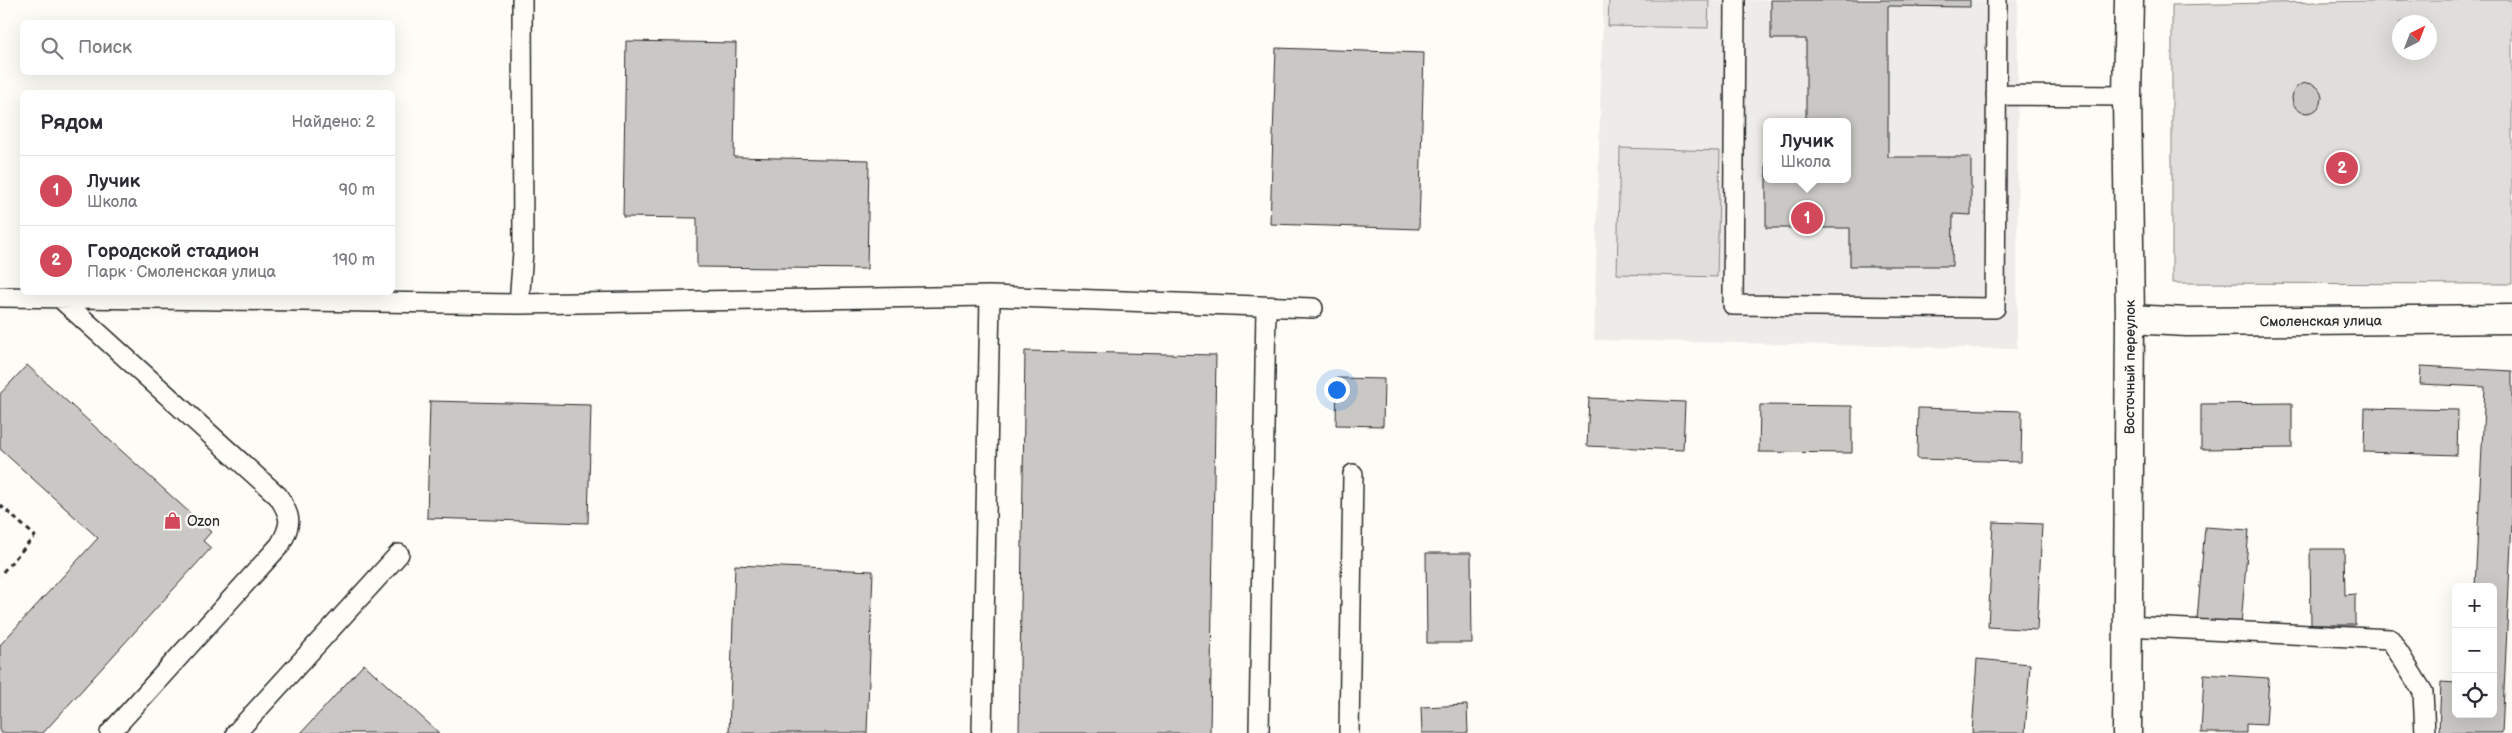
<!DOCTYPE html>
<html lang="ru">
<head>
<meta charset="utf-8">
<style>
  body { margin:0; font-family:"Balsamiq Sans",sans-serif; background:#f7f7f7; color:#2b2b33 }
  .controls { position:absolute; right:15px; bottom:15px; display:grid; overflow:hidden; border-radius:8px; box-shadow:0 5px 20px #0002 }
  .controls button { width:45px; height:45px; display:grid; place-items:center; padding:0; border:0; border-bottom:1px solid #e1e1e2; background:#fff; color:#2b2b33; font:25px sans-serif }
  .compass { position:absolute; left:2392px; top:15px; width:45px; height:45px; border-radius:50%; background:#fff; box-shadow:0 5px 20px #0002; rotate:42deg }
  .you { position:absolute; left:1336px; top:389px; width:18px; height:18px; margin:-12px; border:4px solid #fff; border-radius:50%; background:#1a73e8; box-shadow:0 0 0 8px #1a73e833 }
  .badge { display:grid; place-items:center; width:32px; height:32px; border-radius:50%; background:#d1495b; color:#fff; font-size:16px; font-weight:700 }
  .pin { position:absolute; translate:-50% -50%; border:2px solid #fff; box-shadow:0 1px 5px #0006 }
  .popup { position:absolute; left:1763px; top:118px; width:88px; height:65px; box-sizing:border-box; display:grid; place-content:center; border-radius:8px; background:#fff; filter:drop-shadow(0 1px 4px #0005); font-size:16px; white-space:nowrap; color:#7c7c81 }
  .popup b { font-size:19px; color:#2b2b33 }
  .popup::after { content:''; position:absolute; left:50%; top:100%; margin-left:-10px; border:10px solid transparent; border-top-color:#fff }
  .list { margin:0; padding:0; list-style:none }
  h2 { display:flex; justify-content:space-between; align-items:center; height:65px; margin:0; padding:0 20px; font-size:21px }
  h2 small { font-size:16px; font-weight:400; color:#7c7c81 }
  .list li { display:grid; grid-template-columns:32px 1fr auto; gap:15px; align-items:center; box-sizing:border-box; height:70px; padding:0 20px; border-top:1px solid #e1e1e2 }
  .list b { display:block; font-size:19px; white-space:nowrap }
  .list p { margin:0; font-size:16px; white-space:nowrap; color:#7c7c81 }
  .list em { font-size:16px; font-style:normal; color:#7c7c81 }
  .icon { flex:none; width:28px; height:28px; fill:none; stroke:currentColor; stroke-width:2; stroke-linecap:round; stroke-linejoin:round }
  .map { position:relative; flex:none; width:2512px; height:733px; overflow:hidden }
  .search { position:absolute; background:#fff; box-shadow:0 5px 20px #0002; left:20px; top:20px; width:375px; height:55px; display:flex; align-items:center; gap:12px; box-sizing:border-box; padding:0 18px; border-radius:8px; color:#7c7c81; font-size:19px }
  .panel { position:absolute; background:#fff; box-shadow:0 5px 20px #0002; left:20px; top:90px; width:375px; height:205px; border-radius:8px }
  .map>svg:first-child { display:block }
</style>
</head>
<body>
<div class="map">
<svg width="2512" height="733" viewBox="0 0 2512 733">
  <rect width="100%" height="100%" fill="#fdfcf7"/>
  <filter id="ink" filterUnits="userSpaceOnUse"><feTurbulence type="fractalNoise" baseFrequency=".02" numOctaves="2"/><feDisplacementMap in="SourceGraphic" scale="10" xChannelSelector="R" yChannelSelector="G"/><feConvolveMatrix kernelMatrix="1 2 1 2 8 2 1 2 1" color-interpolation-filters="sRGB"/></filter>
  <g filter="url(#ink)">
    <path fill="#edece8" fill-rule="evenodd" d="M 1603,0 L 2018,0 L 2017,349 L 1594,340 ZM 1767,122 L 1847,122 L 1847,179 L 1767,179 Z"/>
    <path fill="#dfdeda" stroke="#858482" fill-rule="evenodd" d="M 1609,0 L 1709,0 L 1708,28 L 1608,26 Z
      M 2421,0 L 2512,0 L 2512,284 L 2172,283 L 2172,5 ZM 2400,22 L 2430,22 L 2430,52 L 2400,52 Z
      M 1620,148 L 1720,151 L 1717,277 L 1617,274 Z"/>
    <path fill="#c9c8c4" stroke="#2b2b2b" d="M 1771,0 L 1970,0 L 1970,7 L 1888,6 L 1888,157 L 1971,157 L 1971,215 L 1953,214 L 1952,266 L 1850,266 L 1850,228 L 1766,228 L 1766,125 L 1767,179 L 1847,179 L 1847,122 L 1806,122 L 1806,39 L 1771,39 Z
      M 626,41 L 736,43 L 734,157 L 869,160 L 867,269 L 697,267 L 697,218 L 623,217 Z
      M 1276,48 L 1424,53 L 1419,229 L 1270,224 Z
      M2292 98a15 15 0 1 1 30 0a15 15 0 1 1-30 0Z
      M 1025,351 L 1216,355 L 1210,733 L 1019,733 Z
      M 27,365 L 211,532 L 203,541 L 211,548 L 43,733 L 0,733 L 0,645 L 98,538 L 0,449 L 0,394 Z
      M 2421,366 L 2512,371 L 2512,521 L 2502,733 L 2439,733 L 2441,682 L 2456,683 L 2456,714 L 2493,714 L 2493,587 L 2475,587 L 2485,387 L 2420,384 Z
      M 1337,378 L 1384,379 L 1383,426 L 1336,425 Z
      M 1589,398 L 1685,402 L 1683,450 L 1587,446 Z
      M 430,401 L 591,405 L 588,523 L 427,518 Z
      M 2292,403 L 2292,448 L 2201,449 L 2201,404 Z
      M 1760,405 L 1852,406 L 1852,453 L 1759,452 Z
      M 1918,408 L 2022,411 L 2021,462 L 1917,459 Z
      M 2365,408 L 2458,410 L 2457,455 L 2364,452 Z
      M 1993,522 L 2042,524 L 2037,630 L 1988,627 Z
      M 2205,527 L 2249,530 L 2241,624 L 2197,620 Z
      M 2310,549 L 2344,549 L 2345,595 L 2355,594 L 2355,625 L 2311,625 Z
      M 1426,553 L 1471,553 L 1472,643 L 1427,643 Z
      M 735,565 L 873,571 L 867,733 L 729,733 Z
      M 1977,659 L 2030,664 L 2025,733 L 1972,733 Z
      M 364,664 L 439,733 L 301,733 Z
      M 2204,674 L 2269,678 L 2266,725 L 2246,724 L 2246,733 L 2201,733 Z
      M 1467,705 L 1468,733 L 1422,733 L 1421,707 Z"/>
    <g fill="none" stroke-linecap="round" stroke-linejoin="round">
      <defs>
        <path id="lane" d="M 1735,0 L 1733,305 L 1995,308 L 1997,0
          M 1996,95 L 2127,96
          M 0,297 L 519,304 L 990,296 L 1313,308
          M 60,298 L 278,496 C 292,517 292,524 280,545 L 110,733
          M 519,304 L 523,252 L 522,0
          M 2127,626 L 2390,639 L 2423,692 L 2425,733
          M 236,733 L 399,554
          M 982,733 L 990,296
          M 1259,733 L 1266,307
          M 1349,733 L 1353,474"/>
        <g id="street">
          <path id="s1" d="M 2130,319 L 2187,322 L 2512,319"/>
          <path id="s2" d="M 2127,733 L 2130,319 L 2127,96 L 2129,0"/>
        </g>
      </defs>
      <use href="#lane" stroke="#2b2b2b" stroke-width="22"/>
      <use href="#street" stroke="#2b2b2b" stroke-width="31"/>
      <path stroke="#2b2b2b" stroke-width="3" stroke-dasharray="5 4" stroke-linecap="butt" d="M 0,505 L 35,536 L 0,575"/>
      <use href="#lane" stroke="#fdfcf7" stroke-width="19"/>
      <use href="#street" stroke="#fdfcf7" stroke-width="28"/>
    </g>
  </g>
  <defs>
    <symbol id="shop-bare" viewBox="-9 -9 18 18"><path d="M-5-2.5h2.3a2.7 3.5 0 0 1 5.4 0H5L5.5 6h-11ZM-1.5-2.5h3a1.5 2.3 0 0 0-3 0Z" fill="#d1495b" stroke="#fdfcf7" stroke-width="2.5" paint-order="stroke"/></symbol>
  </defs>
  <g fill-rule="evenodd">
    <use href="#shop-bare" x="160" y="508" width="25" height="25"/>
  </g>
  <g text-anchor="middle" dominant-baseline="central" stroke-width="5" stroke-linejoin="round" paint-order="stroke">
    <g font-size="14" fill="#2b2b2b" stroke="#fdfcf7">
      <text stroke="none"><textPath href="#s1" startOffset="191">Смоленская улица</textPath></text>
      <text stroke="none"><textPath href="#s2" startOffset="366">Восточный переулок</textPath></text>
    </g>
    <g font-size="14" fill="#2b2b2b" stroke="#fdfcf7" text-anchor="start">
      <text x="187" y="521">Ozon</text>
    </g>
  </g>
</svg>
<div class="controls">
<button>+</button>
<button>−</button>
<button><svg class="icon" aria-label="locate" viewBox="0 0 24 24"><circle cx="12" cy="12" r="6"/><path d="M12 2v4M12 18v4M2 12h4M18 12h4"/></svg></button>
</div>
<svg class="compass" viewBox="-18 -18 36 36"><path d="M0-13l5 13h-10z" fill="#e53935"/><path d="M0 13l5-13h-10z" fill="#7c7c81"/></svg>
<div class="you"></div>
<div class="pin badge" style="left:1807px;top:218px">1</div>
<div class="popup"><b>Лучик</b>Школа</div>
<div class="pin badge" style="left:2342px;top:168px">2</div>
<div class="search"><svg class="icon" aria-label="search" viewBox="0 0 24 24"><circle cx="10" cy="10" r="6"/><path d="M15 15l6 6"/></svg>Поиск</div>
<section class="panel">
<h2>Рядом<small>Найдено: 2</small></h2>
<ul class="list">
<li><span class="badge">1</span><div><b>Лучик</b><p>Школа</p></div><em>90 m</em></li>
<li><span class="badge">2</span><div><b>Городской стадион</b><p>Парк · Смоленская улица</p></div><em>190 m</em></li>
</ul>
</section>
</div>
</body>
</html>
